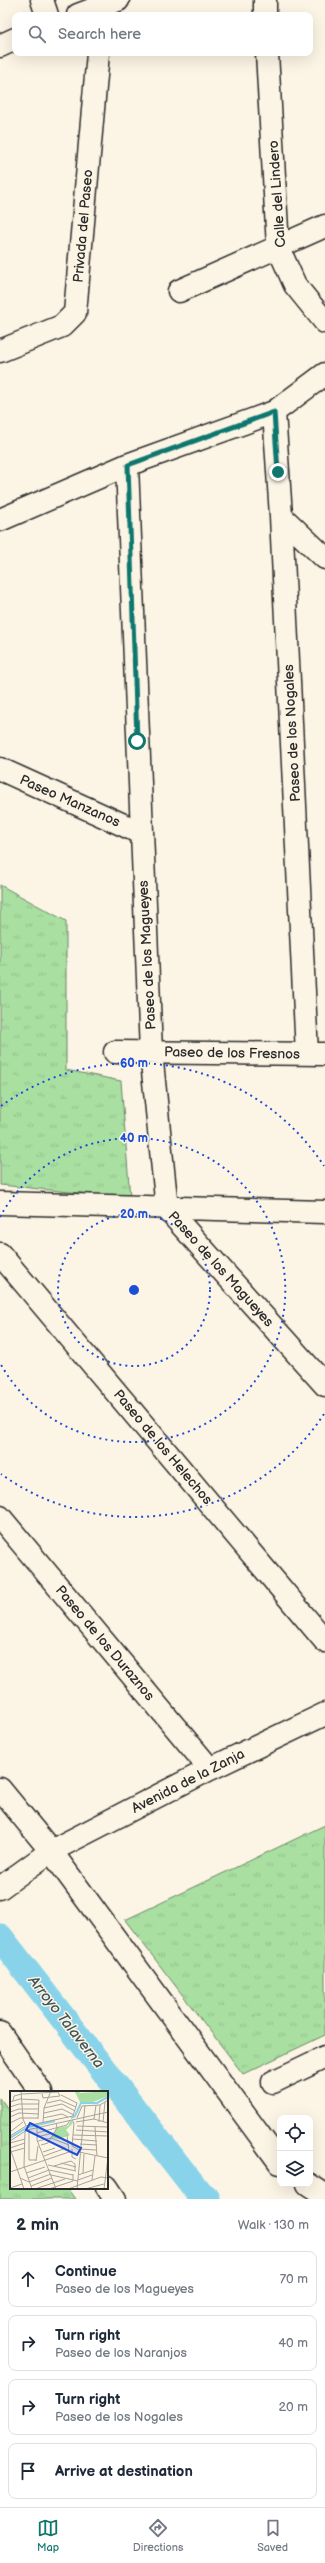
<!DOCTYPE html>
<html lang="en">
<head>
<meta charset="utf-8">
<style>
  body { margin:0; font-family:"Balsamiq Sans",sans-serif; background:#f6f6f7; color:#1f2937 }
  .controls { position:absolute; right:12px; bottom:12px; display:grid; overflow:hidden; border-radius:8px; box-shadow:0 4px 16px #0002 }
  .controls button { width:36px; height:36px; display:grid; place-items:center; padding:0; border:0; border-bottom:1px solid #e0e1e3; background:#fff; color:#1f2937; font:20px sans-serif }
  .stop { position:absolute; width:12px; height:12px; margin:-9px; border:3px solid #0f766e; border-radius:50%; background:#fff }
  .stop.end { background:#0f766e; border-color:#fff; box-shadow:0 1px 4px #0008 }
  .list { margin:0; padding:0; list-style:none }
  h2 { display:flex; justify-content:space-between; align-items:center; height:52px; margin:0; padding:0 16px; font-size:17px }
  h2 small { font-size:13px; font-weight:400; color:#747a83 }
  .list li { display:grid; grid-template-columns:26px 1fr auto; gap:12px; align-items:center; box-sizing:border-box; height:56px; margin:0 8px 8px; padding:0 8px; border:1px solid #e0e1e3; border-radius:8px }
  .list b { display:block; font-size:15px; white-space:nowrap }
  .list p { margin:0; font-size:13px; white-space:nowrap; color:#747a83 }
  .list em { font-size:13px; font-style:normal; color:#747a83 }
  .icon { flex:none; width:22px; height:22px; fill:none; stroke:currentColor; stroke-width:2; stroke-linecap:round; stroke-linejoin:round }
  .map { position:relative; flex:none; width:325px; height:2199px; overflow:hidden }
  .search { position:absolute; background:#fff; box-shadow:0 4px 16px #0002; left:12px; right:12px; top:12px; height:44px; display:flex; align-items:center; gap:10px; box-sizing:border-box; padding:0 14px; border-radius:8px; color:#747a83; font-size:15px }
  .sheet { height:308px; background:#fff }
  nav { display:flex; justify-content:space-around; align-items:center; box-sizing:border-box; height:56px; border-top:1px solid #e0e1e3; background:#fff; font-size:11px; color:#747a83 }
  nav a { display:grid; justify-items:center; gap:2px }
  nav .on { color:#0f766e }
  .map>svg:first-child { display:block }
</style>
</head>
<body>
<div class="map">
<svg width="325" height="2199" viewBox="0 0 325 2199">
  <defs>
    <pattern id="park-tufts" width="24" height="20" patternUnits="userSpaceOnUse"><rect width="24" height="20" fill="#a9dfa1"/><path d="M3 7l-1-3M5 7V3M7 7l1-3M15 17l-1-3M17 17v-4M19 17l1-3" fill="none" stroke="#92c08b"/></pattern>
  </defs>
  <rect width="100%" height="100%" fill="#fcf5e5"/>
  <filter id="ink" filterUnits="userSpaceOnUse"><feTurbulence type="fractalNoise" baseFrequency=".025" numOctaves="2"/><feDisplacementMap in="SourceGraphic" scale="8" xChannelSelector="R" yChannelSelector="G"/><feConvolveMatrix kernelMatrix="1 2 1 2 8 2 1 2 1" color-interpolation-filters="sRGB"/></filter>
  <g filter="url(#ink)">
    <path fill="url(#park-tufts)" stroke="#6a8566" d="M 0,885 L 66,921 L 66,1070 L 121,1081 L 130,1198 L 0,1185 Z
      M 325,1825 L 325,2035 L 243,2074 L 125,1920 Z
      M 0,2098 L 11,2113 L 11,2188 L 67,2188 L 75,2199 L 0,2199 Z"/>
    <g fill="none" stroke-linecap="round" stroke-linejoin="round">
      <path stroke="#89d3ea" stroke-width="27" d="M 0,1937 L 199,2193 L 207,2199"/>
      <defs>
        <path id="minor" d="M 42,0 L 47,15
          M 265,0 L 265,15
          M 78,15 L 118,0
          M 0,46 L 15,39
          M 267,53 L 278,247 L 295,285 L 325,322
          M 179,291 L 325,226
          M 0,351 L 62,326 L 75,313 L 98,53
          M 274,412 L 281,516 L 307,1054
          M 127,465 L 151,1052 L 167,1209 L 325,1385
          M 281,516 L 325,558
          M 0,520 L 127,465 L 274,412 L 325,374
          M 0,769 L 141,833
          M 115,1052 L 325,1054
          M 0,1203 L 325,1212
          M 0,1254 L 325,1641
          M 0,1517 L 210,1769
          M 0,1789 L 51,1851 L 280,2163
          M 0,1888 L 51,1851 L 210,1769 L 325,1714
          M 0,2033 L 41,2092
          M 273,2082 L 325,2057
          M 308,2184 L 325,2195
          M 107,2187 L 115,2199"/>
      </defs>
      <use href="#minor" stroke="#2b2b2b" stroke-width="25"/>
      <use href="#minor" stroke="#fcf5e5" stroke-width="22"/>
    </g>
  </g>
  <g fill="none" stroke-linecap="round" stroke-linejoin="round" filter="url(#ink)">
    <path stroke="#0f766e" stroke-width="5" d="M 137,741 L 128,465 L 274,412 L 278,472"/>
  </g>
  <g fill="none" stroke="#1d4ed8" stroke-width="2" stroke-dasharray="2 4">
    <circle cx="134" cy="1290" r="76"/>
    <path d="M0 1217A152 152 0 1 1 0 1363"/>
    <path d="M324 1414A227 227 0 0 1 1 1474M1 1106A227 227 0 0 1 324 1166"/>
  </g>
  <g text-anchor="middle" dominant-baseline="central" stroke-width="3" stroke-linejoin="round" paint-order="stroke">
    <g font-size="14" fill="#2b2b2b" stroke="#fcf5e5">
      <text transform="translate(277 194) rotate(-94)">Calle del Lindero</text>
      <text transform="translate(83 226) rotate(-85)">Privada del Paseo</text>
      <text transform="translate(292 733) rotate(-93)">Paseo de los Nogales</text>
      <text transform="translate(70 801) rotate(24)">Paseo Manzanos</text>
      <text transform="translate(147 955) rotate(-93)">Paseo de los Magueyes</text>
      <text transform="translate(232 1053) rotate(1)">Paseo de los Fresnos</text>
      <text transform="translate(221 1269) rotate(48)">Paseo de los Magueyes</text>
      <text transform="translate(163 1447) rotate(50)">Paseo de los Helechos</text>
      <text transform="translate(105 1643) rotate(50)">Paseo de los Duraznos</text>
      <text transform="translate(188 1781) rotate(-27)">Avenida de la Zanja</text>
    </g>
    <g font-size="15" font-style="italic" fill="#42555b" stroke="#fcf5e5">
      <text transform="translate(66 2022) rotate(52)">Arroyo Talaverna</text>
    </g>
  </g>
  <g transform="translate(10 2091)">
    <rect width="98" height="98" fill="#fcf5e5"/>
    <path d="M 69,0 L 70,2 L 98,0 L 98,5 L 83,11 L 70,11 L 65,1 Z" fill="#a9dfa1"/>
    <path d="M 61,29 L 63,32 L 56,39 L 60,44 L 49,48 L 41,46 L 47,37 L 58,35 Z" fill="#a9dfa1"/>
    <path fill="none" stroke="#89d3ea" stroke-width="2" d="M 61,27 L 65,25 L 71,12 L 87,12 L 98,6M 0,47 L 18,36 L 45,30"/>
    <path fill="none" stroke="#a8a49b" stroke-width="1" d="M 11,0 L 13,28 L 16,35M 50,9 L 66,16M 3,10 L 4,5 L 12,3 L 48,1 L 50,5 L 33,7 L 32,3M 0,11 L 10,8 L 29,9 L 28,28M 37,12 L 50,9M 0,16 L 9,13 L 29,13M 34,17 L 52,13 L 65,20M 0,21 L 9,18 L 29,18M 34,22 L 52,18 L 64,24M 0,26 L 9,22 L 29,23M 33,27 L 52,23 L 58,26M 67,27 L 72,15 L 90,14 L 98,9M 84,28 L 86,14M 62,29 L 64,32 L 62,55 L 69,59M 66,31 L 84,28 L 98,32M 89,31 L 90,14M 93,31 L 95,11M 0,32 L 10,27 L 28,27M 33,32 L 34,17 L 41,0M 67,35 L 98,36M 27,36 L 27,49 L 46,98M 85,36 L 87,65M 19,39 L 19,69 L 26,69M 66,39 L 98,41M 15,40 L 14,75 L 22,98M 0,41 L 13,31M 27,42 L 57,34 L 60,29M 57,44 L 59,61M 63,44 L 98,45M 0,45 L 16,35 L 63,25 L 67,12 L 51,4M 27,46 L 43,42M 63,48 L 87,50M 0,50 L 17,39 L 98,21M 28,50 L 41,47 L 59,54M 0,52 L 15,48M 43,52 L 55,57M 70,53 L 87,54M 31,54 L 38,52 L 47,37 L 46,32M 0,57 L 14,98M 0,57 L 15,52M 62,58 L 62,66 L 66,68M 70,58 L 86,59M 0,61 L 15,57M 33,61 L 45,57M 69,61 L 98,67M 34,65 L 56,57M 26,70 L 28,55M 51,72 L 66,76M 38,74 L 66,80M 44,75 L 61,70 L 65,73 L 65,80M 39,79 L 63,84M 0,81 L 59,61 L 69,63M 16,82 L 35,76M 73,82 L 74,63M 41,84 L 68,90M 68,84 L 83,79M 10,87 L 19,91 L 41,83M 18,87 L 39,79M 68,89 L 82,84M 82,89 L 85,65M 21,95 L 42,87M 0,97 L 12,93M 25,98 L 55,88M 39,98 L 63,90 L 63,83M 58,98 L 91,86 L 98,87M 67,98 L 75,14M 75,98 L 94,93M 94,98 L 98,66"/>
    <path fill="#1d4ed8" fill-opacity="0.15" stroke="#1d4ed8" stroke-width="2" d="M 20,32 L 71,57 L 67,64 L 16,39 Z"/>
    <rect width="98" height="98" fill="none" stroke="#2b2b2b" stroke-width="2"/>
  </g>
  <circle cx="134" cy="1290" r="6" fill="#1d4ed8" stroke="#fcf5e5" stroke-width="2"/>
  <g font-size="12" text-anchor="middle" font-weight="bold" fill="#1d4ed8" stroke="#fcf5e5" stroke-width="3" stroke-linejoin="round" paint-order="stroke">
    <text x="134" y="1067">60 m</text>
    <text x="134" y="1142">40 m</text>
    <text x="134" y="1218">20 m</text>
  </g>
</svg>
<div class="controls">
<button><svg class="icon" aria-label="locate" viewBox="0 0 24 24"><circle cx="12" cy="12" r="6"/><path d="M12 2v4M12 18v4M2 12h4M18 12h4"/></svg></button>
<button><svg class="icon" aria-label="layers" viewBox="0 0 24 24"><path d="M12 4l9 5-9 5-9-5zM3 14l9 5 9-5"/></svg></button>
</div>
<div class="stop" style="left:137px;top:741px"></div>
<div class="stop end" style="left:278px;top:472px"></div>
<div class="search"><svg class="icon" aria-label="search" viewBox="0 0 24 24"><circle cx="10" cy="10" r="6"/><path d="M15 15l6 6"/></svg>Search here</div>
</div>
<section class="sheet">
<h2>2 min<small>Walk · 130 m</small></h2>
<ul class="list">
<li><svg class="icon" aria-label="ahead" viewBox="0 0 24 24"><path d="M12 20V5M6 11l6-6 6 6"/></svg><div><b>Continue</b><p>Paseo de los Magueyes</p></div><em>70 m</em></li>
<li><svg class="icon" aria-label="right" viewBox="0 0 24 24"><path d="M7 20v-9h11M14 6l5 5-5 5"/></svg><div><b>Turn right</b><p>Paseo de los Naranjos</p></div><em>40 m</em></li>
<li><svg class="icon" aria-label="right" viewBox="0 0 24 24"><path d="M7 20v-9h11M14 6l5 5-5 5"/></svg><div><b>Turn right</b><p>Paseo de los Nogales</p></div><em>20 m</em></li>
<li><svg class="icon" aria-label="arrive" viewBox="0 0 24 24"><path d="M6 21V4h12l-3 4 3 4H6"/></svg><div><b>Arrive at destination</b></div></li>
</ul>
</section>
<nav>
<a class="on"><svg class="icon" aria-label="map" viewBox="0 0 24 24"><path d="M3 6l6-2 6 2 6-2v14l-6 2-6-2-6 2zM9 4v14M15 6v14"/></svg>Map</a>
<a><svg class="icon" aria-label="directions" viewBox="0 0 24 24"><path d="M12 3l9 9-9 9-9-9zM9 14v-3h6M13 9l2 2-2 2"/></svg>Directions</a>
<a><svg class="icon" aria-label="saved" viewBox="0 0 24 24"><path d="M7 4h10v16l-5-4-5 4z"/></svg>Saved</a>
</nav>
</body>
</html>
